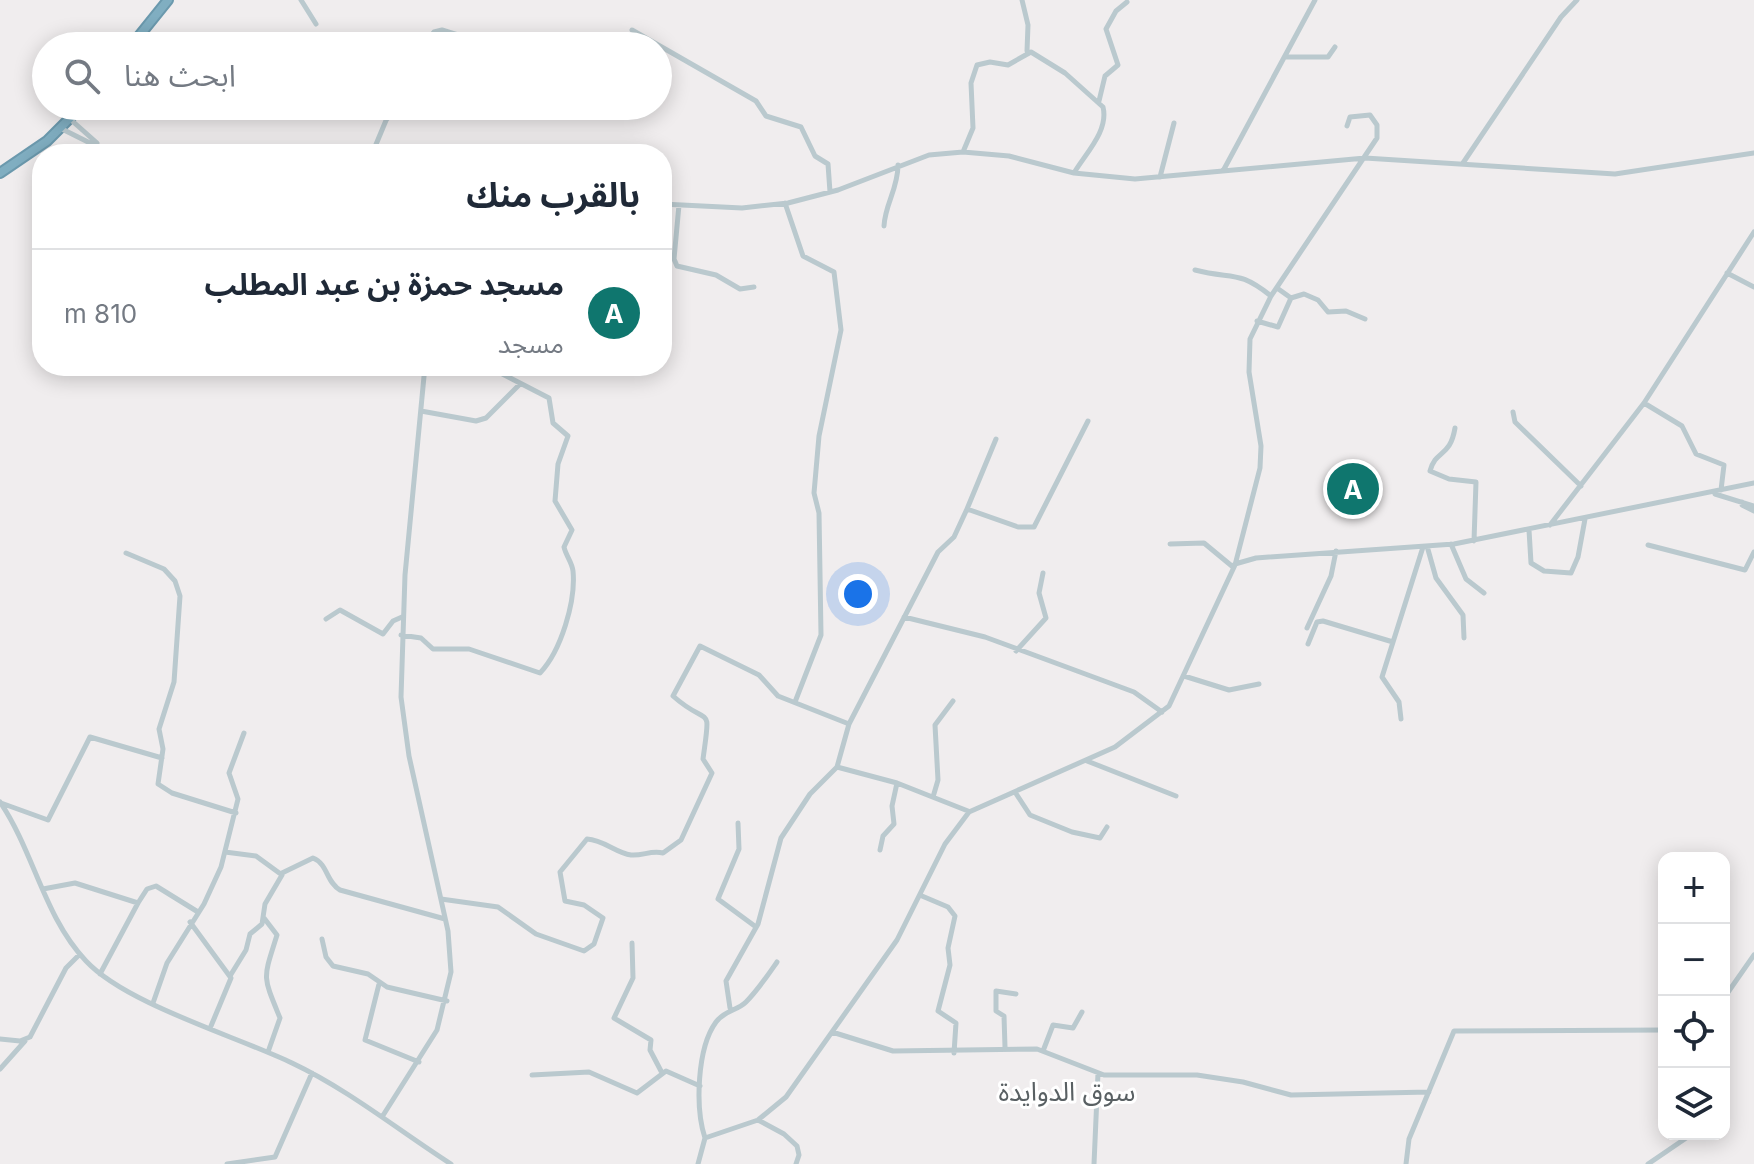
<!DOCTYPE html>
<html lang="ar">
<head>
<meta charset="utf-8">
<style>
  body { margin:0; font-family:Inter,"Noto Sans Arabic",sans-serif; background:#f6f6f7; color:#1f2937; direction:rtl }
  .controls { position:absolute; right:24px; bottom:24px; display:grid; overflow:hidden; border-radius:16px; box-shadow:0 4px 20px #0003 }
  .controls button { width:72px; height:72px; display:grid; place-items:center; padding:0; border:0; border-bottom:2px solid #e0e1e3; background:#fff; color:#1f2937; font:40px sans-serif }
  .you { position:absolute; left:858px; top:594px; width:28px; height:28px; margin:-20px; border:6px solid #fff; border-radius:50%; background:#1a73e8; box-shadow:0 0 0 12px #1a73e833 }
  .badge { display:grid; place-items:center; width:52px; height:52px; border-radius:50%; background:#0f766e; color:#fff; font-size:26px; font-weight:700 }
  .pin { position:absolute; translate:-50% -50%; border:4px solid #fff; box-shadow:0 2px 8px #0006 }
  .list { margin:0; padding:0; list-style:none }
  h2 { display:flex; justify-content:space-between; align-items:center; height:104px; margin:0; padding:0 32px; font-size:34px }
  h2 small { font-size:26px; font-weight:400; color:#747a83 }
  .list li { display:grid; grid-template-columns:52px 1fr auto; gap:24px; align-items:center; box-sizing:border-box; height:128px; padding:0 32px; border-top:2px solid #e0e1e3 }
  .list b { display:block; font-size:30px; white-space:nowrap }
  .list p { margin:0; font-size:26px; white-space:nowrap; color:#747a83 }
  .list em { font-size:26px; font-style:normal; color:#747a83 }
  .icon { flex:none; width:44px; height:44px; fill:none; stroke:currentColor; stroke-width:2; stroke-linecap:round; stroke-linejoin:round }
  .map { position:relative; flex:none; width:1754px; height:1164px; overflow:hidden; direction:ltr }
  .search { position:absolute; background:#fff; box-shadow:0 4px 20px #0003; left:32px; top:32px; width:640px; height:88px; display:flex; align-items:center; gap:20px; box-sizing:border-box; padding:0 28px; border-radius:44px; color:#747a83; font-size:30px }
  .panel { position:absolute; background:#fff; box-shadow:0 4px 20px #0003; left:32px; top:144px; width:640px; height:232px; border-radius:32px; direction:rtl }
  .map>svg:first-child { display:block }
</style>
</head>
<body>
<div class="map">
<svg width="1754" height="1164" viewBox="0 0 1754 1164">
  <rect width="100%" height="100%" fill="#f0edee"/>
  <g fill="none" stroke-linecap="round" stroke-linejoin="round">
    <defs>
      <path id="highway" d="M 131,46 L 168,0
        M 0,173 L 47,141 L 82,106"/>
    </defs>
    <use href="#highway" stroke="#6b99ad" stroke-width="12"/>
    <path stroke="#bac9ce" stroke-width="5" d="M 301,0 L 316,24
      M 1022,0 L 1028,25 L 1027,51
      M 632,30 L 756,101 L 766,116 L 801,127 L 815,156 L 828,164 L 830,192
      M 423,46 L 434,32 L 442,30 L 493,46
      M 1287,57 L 1328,57 L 1335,47
      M 1099,101 L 1105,76 L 1118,65 L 1106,29 L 1116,11 L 1127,2
      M 363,106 L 387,119
      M 70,119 L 97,143
      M 60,128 L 112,154
      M 963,152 L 973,128 L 971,83 L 977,65 L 990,62 L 1008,65 L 1031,52 L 1065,73 L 1103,107 C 1109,131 1085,154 1074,173
      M 372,154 L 392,106
      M 1463,163 L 1561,17 L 1577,0
      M 1223,171 L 1315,0
      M 1160,177 L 1174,123
      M 785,203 L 803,256 L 834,272 L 841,330 L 819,436 L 814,493 L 819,513 L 821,635 L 795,702
      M 662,204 L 742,208 L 788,203 L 838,190 L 929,155 L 963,152 L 1009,156 L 1074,173 L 1135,179 L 1365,158 L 1615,174 L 1754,153
      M 679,205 L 674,259 L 677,266 L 716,275 L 740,289 L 754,287
      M 884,226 C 885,204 898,189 898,165
      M 37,265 L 42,263
      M 1195,270 C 1233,280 1237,269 1271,296
      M 1727,273 L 1754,287
      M 1277,288 L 1291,298
      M 1291,298 L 1304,294 L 1318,300 L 1328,312 L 1346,311 L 1365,319
      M 1257,321 L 1278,327 L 1291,298
      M 1644,403 L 1682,426 L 1696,454 L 1724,465 L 1721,490
      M 421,411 L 476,421 L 486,418 L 520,384
      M 1513,412 L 1515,422 L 1581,486
      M 1455,428 C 1450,458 1436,449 1430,471 L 1449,479 L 1476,482 L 1474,541
      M 1715,494 L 1754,506
      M 1742,502 L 1742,505 L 1754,511
      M 967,509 L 996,439
      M 1550,525 L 1644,403 L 1754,232
      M 1529,530 L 1531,563 L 1544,571 L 1571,573 L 1578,557 L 1585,519
      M 1170,544 L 1204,543 L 1233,567
      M 1451,544 L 1466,579 L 1484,593
      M 1648,545 L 1745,570 L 1754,552
      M 1427,546 L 1436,578 L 1463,615 L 1464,638
      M 126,553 L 164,569 L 175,581 L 180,596 L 174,682 L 159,729 L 163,749 L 158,784 L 172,793 L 236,813
      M 1235,564 L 1256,558 L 1454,544 L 1754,483
      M 904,617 L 985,637 L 1134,692 L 1162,712
      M 326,619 L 340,610 L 383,634 L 393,621 L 402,617
      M 1307,628 L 1331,576 L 1336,551
      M 401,635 L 421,638 L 433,649 L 469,649 L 540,673 C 561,651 576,601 573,571 C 572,562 566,556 564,547 L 572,530 L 555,501 L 558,464 L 568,436 L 553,423 L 549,398 L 487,366
      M 1308,644 L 1317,622 L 1323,621 L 1393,642
      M 1016,651 L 1046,618 L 1039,593 L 1043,573
      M 1184,676 L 1229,690 L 1259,684
      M 1401,719 L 1399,702 L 1382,677 L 1423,547
      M 1087,761 L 1176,796
      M 837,767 L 897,783 L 968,811
      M 1015,792 L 1030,815 L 1072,832 L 1100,838 L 1107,827
      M 933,797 L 938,780 L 935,725 L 953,701
      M 0,802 C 34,852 44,917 86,961 C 126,1004 236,1036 292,1063 C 349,1090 398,1130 451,1164
      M 1,803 L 48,820 L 90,737 L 162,758
      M 738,823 L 739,849 L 718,899 L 756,927
      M 880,850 L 883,836 L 894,824 L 892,806 L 897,783
      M 225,852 L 256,856 L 282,875 L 265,904 L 262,924 L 250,934 L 246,950 L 230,976
      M 282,873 L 313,858 C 328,864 326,882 340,890 L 445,919
      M 43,889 L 75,883 L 138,903 L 147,889 L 156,886 L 198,912
      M 922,896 L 948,907 L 955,916 L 948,948 L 950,965 L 938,1011 L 956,1023 L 954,1053
      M 441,899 L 498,907 L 536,934 L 584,951 L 594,944 L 603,918 L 584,905 L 565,901 L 560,872 L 587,839 C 604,840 616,853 631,855 C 643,856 651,850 663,853 L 681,840 L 712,773 L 703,759 C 711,700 710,729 673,696 L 700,646 L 759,675 L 778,696 L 849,724
      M 264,918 L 277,935 C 263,980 262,974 280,1018 L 268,1052
      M 190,922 L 231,978 L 211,1026
      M 322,939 L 326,957 L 333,966 L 368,974 L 387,987 L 447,1001
      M 632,943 L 633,978 L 614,1018 L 651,1040 L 650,1050 L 661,1071
      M 100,974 L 138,903
      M 379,984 L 365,1040 L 419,1062
      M 1724,998 L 1754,955
      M 153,1003 L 167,963 L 204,904 L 221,867 L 238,799 L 229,773 L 244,733
      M 730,1008 L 726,981 L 758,924 L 781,838 L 810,794 L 837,767 L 849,724 L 938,552 L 954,537 L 967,509 L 1018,527 L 1034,527 L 1088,421
      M 832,1032 L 893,1051 L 1037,1049 L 1104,1075 L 1197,1075 L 1243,1082 L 1291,1095 L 1429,1092
      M 0,1039 L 20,1041 L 30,1037 L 66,968 L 80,954
      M 1005,1047 L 1004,1016 L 996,1011 L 996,991 L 1016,994
      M 1043,1051 L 1053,1025 L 1073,1028 L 1082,1012
      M 0,1069 L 25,1041
      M 532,1075 L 589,1072 L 637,1093 L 666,1071 L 700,1086
      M 382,1117 L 437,1030 L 451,972 L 448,931 L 409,756 L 401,697 L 405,575 L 425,366
      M 758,1120 L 784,1134 L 797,1146 L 799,1155 L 796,1164
      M 705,1138 C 695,1108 697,1048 716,1022 C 725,1010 737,1011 746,1002 C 758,990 768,975 777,962
      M 227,1164 L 275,1157 L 312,1073
      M 698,1164 L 705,1138 L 758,1120 L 786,1097 L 897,940 L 945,844 L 969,812 L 1115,747 L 1169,706 L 1235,565 L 1260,468 L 1261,446 L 1249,372 L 1250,339 L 1271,296 L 1377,138 L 1377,125 L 1370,115 L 1350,117 L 1347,126
      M 1094,1164 L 1098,1073
      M 1406,1164 L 1409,1139 L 1454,1031 L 1664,1030
      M 1648,1164 L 1692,1134"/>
    <use href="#highway" stroke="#80aec1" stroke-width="8"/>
  </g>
  <g text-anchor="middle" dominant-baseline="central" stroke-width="6" stroke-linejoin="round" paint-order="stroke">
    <g font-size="26" fill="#596063" stroke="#fff">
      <text x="1067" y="1091">سوق الدوايدة</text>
    </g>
  </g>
</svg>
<div class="controls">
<button>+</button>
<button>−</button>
<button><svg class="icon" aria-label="locate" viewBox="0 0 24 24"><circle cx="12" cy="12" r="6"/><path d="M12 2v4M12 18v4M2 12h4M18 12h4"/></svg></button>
<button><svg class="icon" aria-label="layers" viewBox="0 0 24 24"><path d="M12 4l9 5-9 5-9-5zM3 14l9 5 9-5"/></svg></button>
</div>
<div class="you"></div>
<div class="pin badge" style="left:1353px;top:489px">A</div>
<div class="search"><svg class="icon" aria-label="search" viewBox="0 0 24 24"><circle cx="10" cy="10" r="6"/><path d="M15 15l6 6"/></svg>ابحث هنا</div>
<section class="panel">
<h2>بالقرب منك<small></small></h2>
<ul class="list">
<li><span class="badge">A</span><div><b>مسجد حمزة بن عبد المطلب</b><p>مسجد</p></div><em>810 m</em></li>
</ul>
</section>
</div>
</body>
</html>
